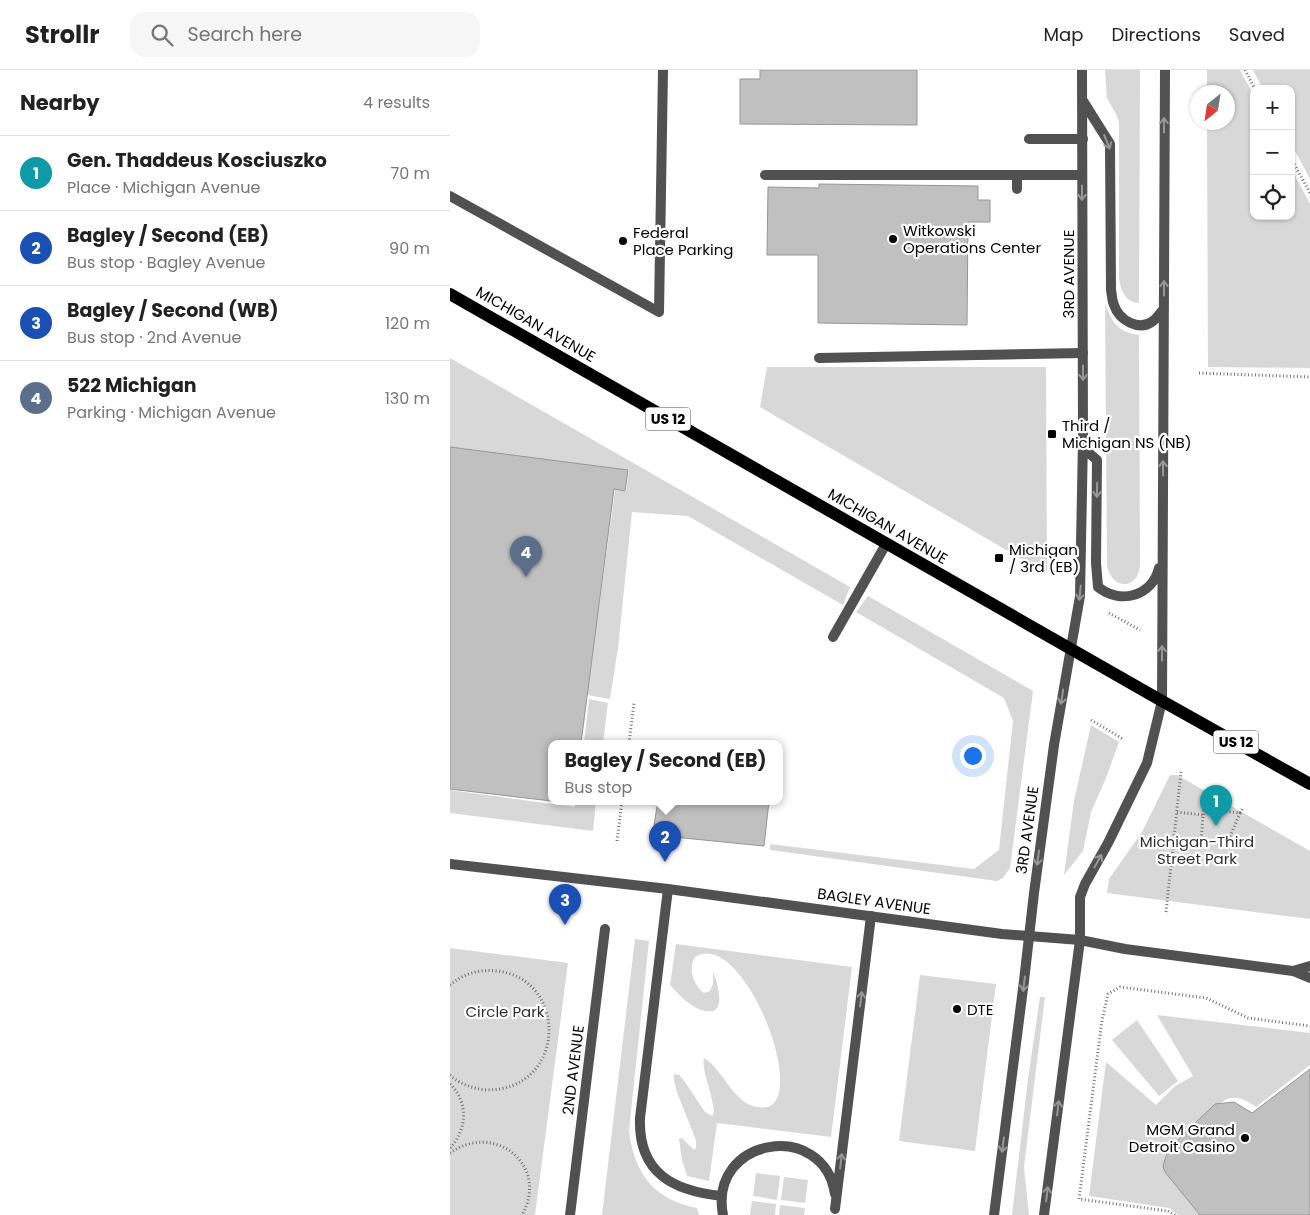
<!DOCTYPE html>
<html lang="en">
<head>
<meta charset="utf-8">
<style>
  body { margin:0; font-family:Poppins,sans-serif; background:#f6f6f6; color:#222 }
  .controls { position:absolute; right:15px; top:15px; display:grid; overflow:hidden; border-radius:10px; box-shadow:0 1px 4px #0004 }
  .controls button { width:45px; height:45px; display:grid; place-items:center; padding:0; border:0; border-bottom:1px solid #e0e0e0; background:#fff; color:#222; font:25px sans-serif }
  .compass { position:absolute; left:740px; top:15px; width:45px; height:45px; border-radius:50%; background:#fff; box-shadow:0 1px 4px #0004; rotate:210deg }
  .you { position:absolute; left:522px; top:685px; width:18px; height:18px; margin:-12px; border:4px solid #fff; border-radius:50%; background:#1a73e8; box-shadow:0 0 0 8px #1a73e833 }
  .badge { display:grid; place-items:center; width:32px; height:32px; border-radius:50%; background:#0f766e; color:#fff; font-size:16px; font-weight:700 }
  .pin { position:absolute; translate:-50% -41px; filter:drop-shadow(0 1px 2px #0008) }
  .pin::after { content:''; position:absolute; top:26px; width:18px; height:15px; background:inherit; clip-path:polygon(0 0,100% 0,50% 100%) }
  .popup { position:absolute; left:98px; top:670px; width:235px; height:65px; box-sizing:border-box; display:grid; place-content:center; border-radius:10px; background:#fff; filter:drop-shadow(0 1px 4px #0005); font-size:16px; white-space:nowrap; color:#767676 }
  .popup b { font-size:19px; color:#222 }
  .popup::after { content:''; position:absolute; left:50%; top:100%; margin-left:-10px; border:10px solid transparent; border-top-color:#fff }
  .list { margin:0; padding:0; list-style:none }
  h2 { display:flex; justify-content:space-between; align-items:center; height:65px; margin:0; padding:0 20px; font-size:21px }
  h2 small { font-size:16px; font-weight:400; color:#767676 }
  .list li { display:grid; grid-template-columns:32px 1fr auto; gap:15px; align-items:center; box-sizing:border-box; height:75px; padding:0 20px; border-top:1px solid #e0e0e0 }
  .list b { display:block; font-size:19px; white-space:nowrap }
  .list p { margin:0; font-size:16px; white-space:nowrap; color:#767676 }
  .list em { font-size:16px; font-style:normal; color:#767676 }
  .icon { flex:none; width:28px; height:28px; fill:none; stroke:currentColor; stroke-width:2; stroke-linecap:round; stroke-linejoin:round }
  .map { position:relative; flex:none; width:860px; height:1145px; overflow:hidden }
  header { display:flex; align-items:center; gap:30px; box-sizing:border-box; height:70px; padding:0 25px; background:#fff; border-bottom:1px solid #e0e0e0 }
  header strong { font-size:24px }
  nav { display:flex; gap:28px; margin-inline-start:auto; font-size:18px }
  .search { width:350px; height:45px; background:#f6f6f6; display:flex; align-items:center; gap:12px; box-sizing:border-box; padding:0 18px; border-radius:15px; color:#767676; font-size:19px }
  main { display:flex }
  aside { flex:1; background:#fff }
  .map>svg:first-child { display:block }
</style>
</head>
<body>
<header>
<strong>Strollr</strong>
<div class="search"><svg class="icon" aria-label="search" viewBox="0 0 24 24"><circle cx="10" cy="10" r="6"/><path d="M15 15l6 6"/></svg>Search here</div>
<nav><a>Map</a><a>Directions</a><a>Saved</a></nav>
</header>
<main>
<aside>
<h2>Nearby<small>4 results</small></h2>
<ul class="list">
<li><span class="badge" style="background:#0f9aa8">1</span><div><b>Gen. Thaddeus Kosciuszko</b><p>Place · Michigan Avenue</p></div><em>70 m</em></li>
<li><span class="badge" style="background:#1a4fb4">2</span><div><b>Bagley / Second (EB)</b><p>Bus stop · Bagley Avenue</p></div><em>90 m</em></li>
<li><span class="badge" style="background:#1a4fb4">3</span><div><b>Bagley / Second (WB)</b><p>Bus stop · 2nd Avenue</p></div><em>120 m</em></li>
<li><span class="badge" style="background:#5c6f8a">4</span><div><b>522 Michigan</b><p>Parking · Michigan Avenue</p></div><em>130 m</em></li>
</ul>
</aside>
<div class="map">
<svg width="860" height="1145" viewBox="0 0 860 1145">
  <rect width="100%" height="100%" fill="#fff"/>
  <path fill="#d8d8d8" d="M 655,0 L 690,0 L 689,233 C 675,232 671,221 669,208 L 669,53 L 667,46 L 657,28 Z
    M 757,0 L 790,0 L 804,26 L 804,146 L 841,146 L 841,98 L 860,134 L 860,298 L 758,297 L 757,53 L 778,52 L 778,22 L 757,22 Z
    M 803,0 L 860,0 L 860,109 L 841,73 L 841,19 L 813,19 Z
    M 655,233 C 662,252 667,262 689,265 L 690,495 C 688,521 661,520 657,495 Z
    M 0,288 L 400,517 L 393,535 L 238,446 L 182,442 L 168,578 L 160,629 L 137,625 L 165,420 L 176,421 L 179,400 L 0,377 Z
    M 317,297 L 596,297 L 597,501 L 596,503 L 310,337 Z
    M 418,526 L 583,621 L 560,798 L 553,808 L 547,811 L 320,780 L 320,774 L 524,799 L 549,780 L 563,651 L 554,628 L 406,542 Z
    M 139,629 L 158,633 L 153,673 L 134,673 Z
    M 641,655 L 669,672 L 656,708 L 641,742 L 633,781 L 614,805 L 624,731 Z
    M 720,705 L 727,705 L 860,781 L 860,849 L 657,823 L 659,809 L 692,762 Z
    M 0,720 L 125,737 L 126,731 L 146,731 L 143,761 L 0,743 Z
    M 185,869 L 199,871 L 179,1061 C 184,1103 204,1130 247,1138 L 249,1145 L 152,1145 Z
    M 226,874 L 402,897 L 381,1067 L 267,1053 L 259,1111 L 237,1106 L 232,1090 L 229,1069 L 232,1068 L 244,1080 L 246,1078 L 246,1071 C 242,1056 221,1015 224,1004 L 229,1005 L 233,1009 L 255,1042 L 262,1046 L 264,1043 C 264,1028 251,999 254,988 C 273,999 283,1033 307,1037 C 368,1050 295,855 245,887 C 238,898 243,915 254,923 L 260,921 L 263,914 L 263,902 C 267,912 278,945 256,941 C 242,939 229,925 220,915 Z
    M 0,878 L 118,893 L 85,1145 L 0,1145 Z
    M 470,905 L 546,914 L 525,1081 L 449,1071 Z
    M 590,927 L 595,927 L 574,1097 L 579,1145 L 562,1145 L 578,1009 Z
    M 707,945 L 860,963 L 860,995 L 806,1037 C 798,1031 787,1025 777,1029 C 767,1034 724,1070 718,1079 C 714,1086 713,1094 715,1102 L 750,1145 L 728,1145 L 719,1138 L 639,1126 L 656,992 L 706,1035 L 725,1016 L 743,1006 Z
    M 687,950 L 728,1011 L 709,1026 L 662,970 Z
    M 306,1103 L 330,1106 L 327,1130 L 303,1126 Z
    M 334,1107 L 358,1110 L 355,1133 L 331,1130 Z
    M 302,1131 L 326,1134 L 325,1145 L 300,1145 Z
    M 330,1135 L 355,1138 L 354,1145 L 329,1145 Z"/>
  <path fill="#c0c0c0" stroke="#959595" d="M 310,0 L 467,0 L 467,55 L 290,54 L 290,9 L 310,9 Z
    M 369,114 L 528,116 L 528,130 L 540,130 L 540,152 L 518,152 L 517,255 L 368,253 L 368,185 L 317,185 L 318,117 L 369,118 Z
    M 0,377 L 178,400 L 175,421 L 164,419 L 131,673 L 101,673 L 101,731 L 0,719 Z
    M 208,731 L 319,731 L 314,776 L 213,766 L 208,763 L 204,755 Z
    M 860,999 L 860,1145 L 750,1145 L 715,1102 L 713,1096 L 718,1079 L 765,1034 L 784,1032 L 802,1043 Z"/>
  <g fill="none" stroke-linecap="round" stroke-linejoin="round">
    <path stroke="#737373" stroke-width="3" stroke-dasharray="1 2.5" stroke-linecap="butt" d="M 795,0 L 805,19
      M 841,88 L 860,123
      M 749,303 L 860,307
      M 659,543 L 690,560
      M 641,650 L 673,669
      M 179,673 L 184,633
      M 727,742 L 753,745 L 751,772 L 777,774 L 790,743 L 754,739 L 753,745
      M 790,743 L 793,738
      M 167,771 L 172,731
      M 716,842 L 731,702
      M 0,915 C 13,904 29,899 46,901 C 114,907 118,1007 50,1019 C 33,1022 13,1017 0,1005
      M 0,1014 C 19,1032 17,1060 0,1078
      M 0,1083 C 45,1051 100,1096 72,1145
      M 725,1145 L 718,1141 L 629,1129 L 652,950 L 658,924 L 670,917 L 756,928 L 798,948 L 860,956"/>
    <path stroke="#515151" stroke-width="10" d="M 579,69 L 633,69
      M 315,105 L 632,105
      M 567,119 L 567,105
      M 0,126 L 209,242 L 213,0
      M 369,288 L 633,283
      M 383,567 L 436,474
      M 218,819 L 190,1048 C 188,1103 223,1121 272,1126
      M 385,1139 L 421,846
      M 273,1145 C 258,1067 374,1049 385,1124"/>
    <path stroke="#515151" stroke-width="10" d="M 120,1145 L 155,859"/>
    <path stroke="#515151" stroke-width="10" d="M 633,31 L 660,74 L 661,220 C 662,225 662,231 664,235 C 669,250 689,262 703,251 C 707,248 710,243 713,240
      M 633,378 L 647,390 L 646,493 L 648,517 C 671,535 702,526 709,498
      M 544,1145 L 574,911 L 584,823 L 604,675 L 630,526 L 633,369 L 632,0
      M 594,1145 L 630,870 L 630,827 L 635,814 L 658,773 L 697,693 L 712,631 L 715,0"/>
    <path stroke="#515151" stroke-width="10" d="M 0,794 L 218,819 L 552,864 L 630,870 L 675,879 L 843,901 L 860,908
      M 843,901 L 860,896"/>
    <path stroke="#000" stroke-width="12" d="M 0,224 L 712,631 L 860,714"/>
  </g>
  <defs><path id="oneway-shaft" d="M-6 0H5M1.5-3L5.5 0L1.5 3" fill="none" stroke-width="1.6" stroke-linecap="round" stroke-linejoin="round" transform="scale(1.25)"/></defs>
  <g stroke="#979797">
    <use href="#oneway-shaft" transform="translate(714 55) rotate(-90)"/>
    <use href="#oneway-shaft" transform="translate(657 72) rotate(68)"/>
    <use href="#oneway-shaft" transform="translate(632 123) rotate(90)"/>
    <use href="#oneway-shaft" transform="translate(714 218) rotate(-90)"/>
    <use href="#oneway-shaft" transform="translate(633 303) rotate(90)"/>
    <use href="#oneway-shaft" transform="translate(713 398) rotate(-90)"/>
    <use href="#oneway-shaft" transform="translate(647 420) rotate(91)"/>
    <use href="#oneway-shaft" transform="translate(630 523) rotate(95)"/>
    <use href="#oneway-shaft" transform="translate(712 583) rotate(-90)"/>
    <use href="#oneway-shaft" transform="translate(612 627) rotate(99)"/>
    <use href="#oneway-shaft" transform="translate(588 788) rotate(98)"/>
    <use href="#oneway-shaft" transform="translate(648 791) rotate(-61)"/>
    <use href="#oneway-shaft" transform="translate(574 914) rotate(97)"/>
    <use href="#oneway-shaft" transform="translate(411 929) rotate(-83)"/>
    <use href="#oneway-shaft" transform="translate(608 1038) rotate(-83)"/>
    <use href="#oneway-shaft" transform="translate(553 1075) rotate(97)"/>
    <use href="#oneway-shaft" transform="translate(391 1091) rotate(-83)"/>
    <use href="#oneway-shaft" transform="translate(597 1124) rotate(-83)"/>
  </g>
  <g fill="#000" stroke="#fff" stroke-width="2">
    <circle cx="443" cy="169" r="5"/>
    <circle cx="173" cy="171" r="5"/>
    <rect x="597" y="359" width="10" height="10" rx="2.5"/>
    <rect x="544" y="483" width="10" height="10" rx="2.5"/>
    <circle cx="507" cy="939" r="5"/>
    <circle cx="795" cy="1068" r="5"/>
  </g>
  <g text-anchor="middle" dominant-baseline="central" stroke-width="4.5" stroke-linejoin="round" paint-order="stroke">
    <g fill="#fff" stroke="#4c4c4c" stroke-width="1">
      <rect x="195.5" y="337.5" width="45" height="23" rx="4"/>
      <rect x="763.5" y="660.5" width="45" height="23" rx="4"/>
    </g>
    <g font-size="14" font-weight="bold" fill="#000">
      <text x="218" y="349">US 12</text>
      <text x="786" y="672">US 12</text>
    </g>
    <g font-size="15" fill="#000" stroke="#fff" text-anchor="start">
      <text x="453" y="160">Witkowski<tspan x="453" dy="17">Operations Center</tspan></text>
      <text x="183" y="162">Federal<tspan x="183" dy="17">Place Parking</tspan></text>
      <text x="612" y="355">Third /<tspan x="612" dy="17">Michigan NS (NB)</tspan></text>
      <text x="559" y="479">Michigan<tspan x="559" dy="17">/ 3rd (EB)</tspan></text>
      <text x="517" y="939">DTE</text>
      <text x="785" y="1059" text-anchor="end">MGM Grand<tspan x="785" dy="17">Detroit Casino</tspan></text>
    </g>
    <g font-size="15" fill="#000" stroke="#fff">
      <text transform="translate(618 204) rotate(-90)">3RD AVENUE</text>
      <text transform="translate(86 254) rotate(30)">MICHIGAN AVENUE</text>
      <text transform="translate(438 456) rotate(30)">MICHIGAN AVENUE</text>
      <text transform="translate(577 760) rotate(-82)">3RD AVENUE</text>
      <text transform="translate(424 831) rotate(8)">BAGLEY AVENUE</text>
      <text transform="translate(123 1000) rotate(-83)">2ND AVENUE</text>
    </g>
    <g font-size="15" fill="#2f2f2f" stroke="#fff">
      <text x="747" y="771">Michigan-Third<tspan x="747" dy="17">Street Park</tspan></text>
      <text x="55" y="941">Circle Park</text>
    </g>
  </g>
</svg>
<div class="controls">
<button>+</button>
<button>−</button>
<button><svg class="icon" aria-label="locate" viewBox="0 0 24 24"><circle cx="12" cy="12" r="6"/><path d="M12 2v4M12 18v4M2 12h4M18 12h4"/></svg></button>
</div>
<svg class="compass" viewBox="-18 -18 36 36"><path d="M0-13l5 13h-10z" fill="#e53935"/><path d="M0 13l5-13h-10z" fill="#767676"/></svg>
<div class="you"></div>
<div class="pin badge" style="left:766px;top:756px;background:#0f9aa8">1</div>
<div class="pin badge" style="left:215px;top:792px;background:#1a4fb4">2</div>
<div class="popup"><b>Bagley / Second (EB)</b>Bus stop</div>
<div class="pin badge" style="left:115px;top:855px;background:#1a4fb4">3</div>
<div class="pin badge" style="left:76px;top:507px;background:#5c6f8a">4</div>
</div>
</main>
</body>
</html>
